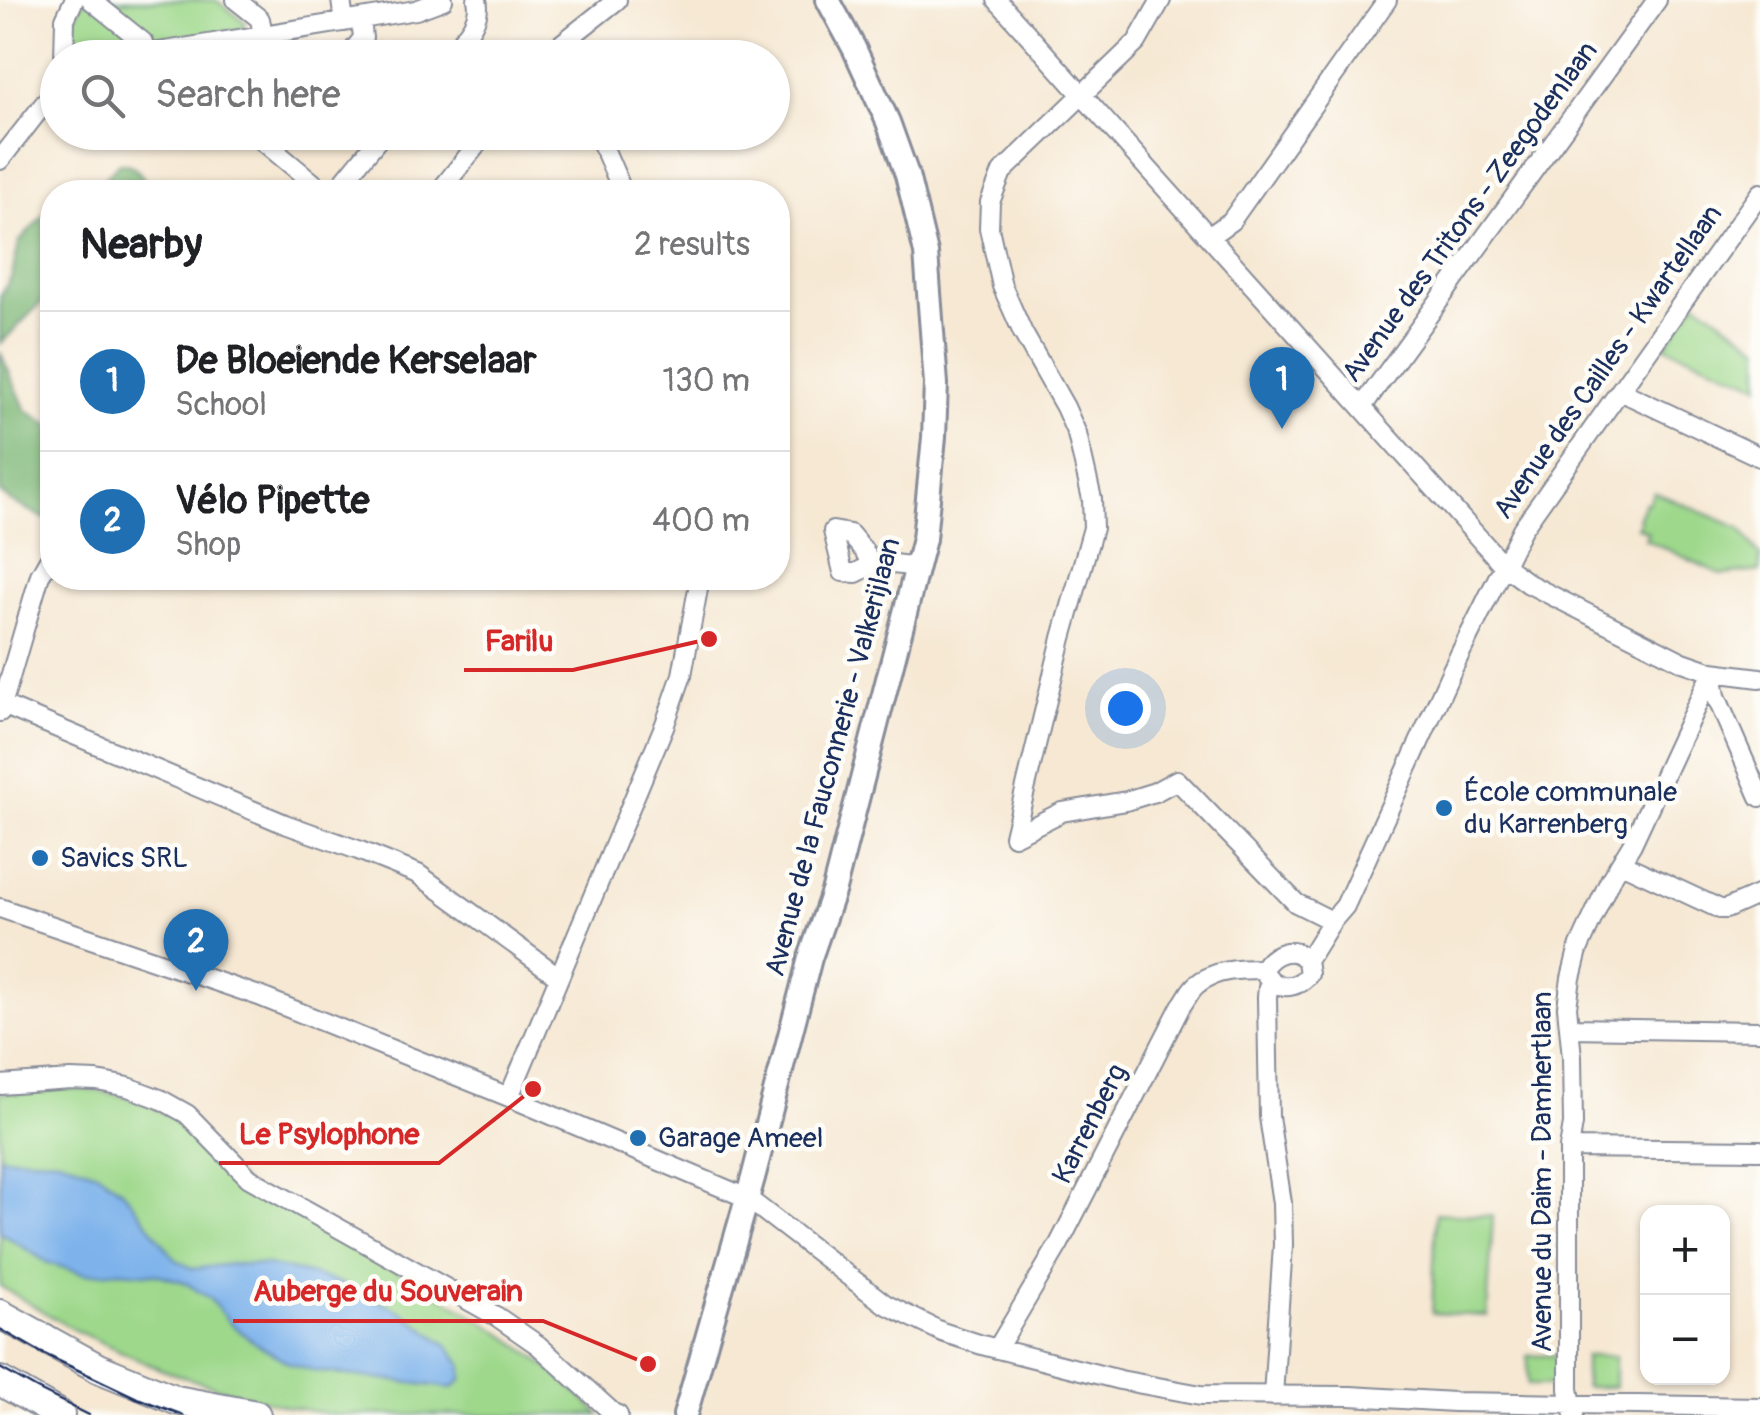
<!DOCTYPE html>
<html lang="en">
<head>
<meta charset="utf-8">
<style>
  body { margin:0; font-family:Pangolin,sans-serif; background:#f2f2f2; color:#202124 }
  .controls { position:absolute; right:30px; bottom:30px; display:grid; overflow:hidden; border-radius:20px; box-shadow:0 2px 8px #0004 }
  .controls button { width:90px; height:90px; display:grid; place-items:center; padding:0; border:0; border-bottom:2px solid #e0e0e0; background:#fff; color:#202124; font:50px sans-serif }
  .you { position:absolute; left:1125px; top:708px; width:35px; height:35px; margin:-25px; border:8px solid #fff; border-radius:50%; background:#1a73e8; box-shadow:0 0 0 15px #1a73e833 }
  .badge { display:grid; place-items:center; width:65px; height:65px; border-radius:50%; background:#1f6fb2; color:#fff; font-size:32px; font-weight:700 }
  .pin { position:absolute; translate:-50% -82px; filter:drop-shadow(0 2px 5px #0008) }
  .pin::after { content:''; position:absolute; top:52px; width:35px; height:30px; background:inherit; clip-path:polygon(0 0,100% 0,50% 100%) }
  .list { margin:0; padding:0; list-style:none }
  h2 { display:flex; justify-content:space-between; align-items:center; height:130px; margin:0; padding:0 40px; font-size:42px }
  h2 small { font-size:32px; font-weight:400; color:#757577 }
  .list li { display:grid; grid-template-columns:65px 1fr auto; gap:30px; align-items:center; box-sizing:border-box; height:140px; padding:0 40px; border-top:2px solid #e0e0e0 }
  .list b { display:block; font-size:38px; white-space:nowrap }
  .list p { margin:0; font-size:32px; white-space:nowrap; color:#757577 }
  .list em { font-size:32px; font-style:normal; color:#757577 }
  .icon { flex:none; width:55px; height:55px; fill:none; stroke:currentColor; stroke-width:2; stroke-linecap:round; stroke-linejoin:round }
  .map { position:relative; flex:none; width:1760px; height:1415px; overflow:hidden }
  .search { position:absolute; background:#fff; box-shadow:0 2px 8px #0004; left:40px; top:40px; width:750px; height:110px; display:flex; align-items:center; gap:25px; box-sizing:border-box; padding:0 35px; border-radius:55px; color:#757577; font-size:38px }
  .panel { position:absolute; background:#fff; box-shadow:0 2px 8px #0004; left:40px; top:180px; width:750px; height:410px; border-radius:40px }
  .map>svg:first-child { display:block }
</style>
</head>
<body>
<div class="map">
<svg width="1760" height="1415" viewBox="0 0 1760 1415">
  <rect width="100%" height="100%" fill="#fdfcf7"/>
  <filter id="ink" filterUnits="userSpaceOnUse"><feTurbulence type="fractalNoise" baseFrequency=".01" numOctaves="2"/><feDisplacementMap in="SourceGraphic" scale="20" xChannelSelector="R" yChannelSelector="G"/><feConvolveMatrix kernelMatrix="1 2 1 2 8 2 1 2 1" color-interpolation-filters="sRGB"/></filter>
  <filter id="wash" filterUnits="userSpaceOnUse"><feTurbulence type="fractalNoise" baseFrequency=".0048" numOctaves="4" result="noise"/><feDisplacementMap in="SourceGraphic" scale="40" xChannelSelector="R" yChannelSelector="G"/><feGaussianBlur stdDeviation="2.25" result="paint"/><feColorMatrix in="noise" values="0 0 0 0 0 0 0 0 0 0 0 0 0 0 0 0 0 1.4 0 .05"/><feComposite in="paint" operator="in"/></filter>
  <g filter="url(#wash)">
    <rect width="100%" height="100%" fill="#f6e8d3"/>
    <path fill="#9ed88b" stroke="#5c8474" stroke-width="2.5" d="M 85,0 L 216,0 L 245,22 L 243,29 L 74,57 C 68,32 69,21 85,0 Z
      M 1696,301 L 1760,347 L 1760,385 L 1665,346 Z
      M 1654,492 L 1740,528 L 1760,556 L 1760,571 L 1722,575 L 1645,539 L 1648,532 L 1637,527 L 1640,521 L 1638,519 L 1645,502 L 1648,503 Z
      M 61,1088 C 113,1089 160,1101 199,1139 C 217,1155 231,1174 250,1189 C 297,1216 345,1242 392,1268 C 468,1310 540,1352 600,1415 L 334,1415 L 288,1407 L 218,1388 L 160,1369 L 74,1330 L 0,1286 L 0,1093 L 32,1092 Z
      M 1436,1213 L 1493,1216 L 1487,1316 L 1432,1313 Z
      M 1557,1355 L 1556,1385 L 1528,1385 L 1528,1356 Z
      M 1585,1356 L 1615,1356 L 1615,1387 L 1585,1387 Z"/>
    <path fill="#7eb877" stroke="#4c746a" stroke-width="2.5" d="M 119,163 C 136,163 145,178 150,192 L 80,192 L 95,189 Z
      M 52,206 L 52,292 L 0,344 L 0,296 L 12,276 L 19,242 Z
      M 0,352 L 26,410 L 52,427 L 52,522 L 12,502 L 0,493 Z"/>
    <path fill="#7db2eb" stroke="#4c70a4" stroke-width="2.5" d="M 0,1157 L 59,1159 L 97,1172 L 124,1192 L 175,1259 L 193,1269 L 231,1264 L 267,1265 L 317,1276 L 351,1287 L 402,1312 L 447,1345 L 462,1364 L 462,1380 L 452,1388 L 315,1371 L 289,1363 L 254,1342 L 231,1324 L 209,1298 L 184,1282 L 156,1274 L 120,1271 L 86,1274 L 48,1263 L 0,1232 Z"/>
  </g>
  <g filter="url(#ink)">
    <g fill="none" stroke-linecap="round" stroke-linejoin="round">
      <defs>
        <path id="minor" d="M 91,0 L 143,42 L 145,54
          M 236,0 L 260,19 L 263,35
          M 341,0 L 344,22
          M 997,0 L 1503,565 L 1529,584 L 1683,662 L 1712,672 L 1760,678
          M 1161,0 L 1137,42 L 1002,172 L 990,202 L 989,228 L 1002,286 L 1023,333 L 1065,407 L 1077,434 L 1092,499 L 1093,528 L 1062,638 L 1014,836 L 1062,812 L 1126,801 L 1155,792 L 1177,780 L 1296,903 L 1332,921
          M 64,58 L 65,19 L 74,0
          M 122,58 L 416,10 L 443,0
          M 347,58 L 363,38 L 361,19
          M 446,58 C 459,42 483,22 477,0
          M 548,58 L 555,49 L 617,0
          M 252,132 L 324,192
          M 597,132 L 623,192
          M 274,150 L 288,132
          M 0,160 L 58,86
          M 335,192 L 384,132
          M 439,192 L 487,132
          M 1210,236 L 1231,221 L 1387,0
          M 1620,391 L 1760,457
          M 1362,407 L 1657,0
          M 871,565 L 856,573 L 843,572 L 833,531 L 850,534 L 865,552 L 871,565 L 885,563 L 918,567
          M 1712,672 L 1716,696 L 1760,797
          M 3,705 L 285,824 L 358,850 L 418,874 L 559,977
          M 0,712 L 40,575 L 52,554
          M 1621,863 L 1720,909 L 1726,909 L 1760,894
          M 0,908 L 259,996 L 509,1097 L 747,1198 L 885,1304 L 942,1332 L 982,1345 L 1120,1380 L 1201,1395 L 1350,1396 L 1454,1402 L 1760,1407
          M 1307,961 L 1309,974 C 1296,991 1272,991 1263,969 C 1272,953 1294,944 1307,961 L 1332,921 L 1345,906 L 1452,670 L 1522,529 L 1760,193
          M 1272,982 L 1268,987 L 1267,997 L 1269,1117 L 1282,1203 L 1283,1245 L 1273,1396
          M 1569,1028 L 1760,1031
          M 0,1085 L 71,1080 L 97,1081 L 128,1087 L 160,1099 L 187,1114 L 249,1178 L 496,1316 L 538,1345 L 613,1413 L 618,1415
          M 509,1097 L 665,724 L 682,675 L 700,578
          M 1569,1148 L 1760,1150
          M 997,1349 L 1059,1244 L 1181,1006 C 1186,1000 1190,990 1196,985 C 1215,969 1241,969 1263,969
          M 1574,1415 L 1569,1389 L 1569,1148 L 1573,1124 L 1572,1057 L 1567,1007 L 1571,978 L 1578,950 L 1610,880 L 1632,844 L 1712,672"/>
        <path id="tertiary" d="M 685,1415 L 753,1178 L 810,958 L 834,889 L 924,539 L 934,437 L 936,384 L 926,253 L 907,175 L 888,122 L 854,48 L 828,0"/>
        <path id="primary" d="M 0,1314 L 98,1368 L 176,1400 L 256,1415
          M 0,1381 L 60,1415"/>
      </defs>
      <use href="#minor" stroke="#888c98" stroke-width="22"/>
      <use href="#tertiary" stroke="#888c98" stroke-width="28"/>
      <use href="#primary" stroke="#888c98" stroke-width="32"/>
      <use href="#minor" stroke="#fff" stroke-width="18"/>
      <use href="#tertiary" stroke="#fff" stroke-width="22"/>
      <use href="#primary" stroke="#fff" stroke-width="28"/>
      <path stroke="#1b2f5e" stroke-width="2.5" d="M 0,1329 L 42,1353 L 137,1398 L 183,1415
        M 0,1368 L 37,1389 L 89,1415"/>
    </g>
  </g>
  <g fill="#1f6fb2" stroke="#fdfcf7" stroke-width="4">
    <circle cx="1444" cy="808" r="10"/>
    <circle cx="40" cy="858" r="10"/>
    <circle cx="638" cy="1138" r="10"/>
  </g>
  <g text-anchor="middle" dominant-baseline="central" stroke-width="9" stroke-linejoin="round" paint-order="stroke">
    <g font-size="28" fill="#1b2f5e" stroke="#fdfcf7">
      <text transform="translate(1470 212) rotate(-54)">Avenue des Tritons - Zeegodenlaan</text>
      <text transform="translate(1608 362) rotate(-55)">Avenue des Cailles - Kwartellaan</text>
      <text transform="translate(833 757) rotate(-75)">Avenue de la Fauconnerie - Valkerijlaan</text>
      <text transform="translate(1090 1124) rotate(-63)">Karrenberg</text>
      <text transform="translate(1542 1172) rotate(-90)">Avenue du Daim - Damhertlaan</text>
    </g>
    <g font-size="28" fill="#1b2f5e" stroke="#fdfcf7" text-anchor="start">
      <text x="1464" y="792">École communale<tspan x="1464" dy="32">du Karrenberg</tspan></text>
      <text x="60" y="858">Savics SRL</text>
      <text x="658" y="1138">Garage Ameel</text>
    </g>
  </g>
  <path fill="none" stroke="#d62828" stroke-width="4" d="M709 639L573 670H464M533 1089L439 1163H219M648 1364L543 1321H233"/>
  <g fill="#d62828" stroke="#fdfcf7" stroke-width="4">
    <circle cx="709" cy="639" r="10"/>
    <circle cx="533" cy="1089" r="10"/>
    <circle cx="648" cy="1364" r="10"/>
  </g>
  <g font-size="30" text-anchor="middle" font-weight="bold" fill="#d62828" stroke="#fdfcf7" stroke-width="9" stroke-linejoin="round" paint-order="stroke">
    <text x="519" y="651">Farilu</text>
    <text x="329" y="1144">Le Psylophone</text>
    <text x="388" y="1301">Auberge du Souverain</text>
  </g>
</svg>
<div class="controls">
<button>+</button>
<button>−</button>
</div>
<div class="you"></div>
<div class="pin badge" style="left:1282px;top:429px">1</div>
<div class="pin badge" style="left:196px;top:991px">2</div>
<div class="search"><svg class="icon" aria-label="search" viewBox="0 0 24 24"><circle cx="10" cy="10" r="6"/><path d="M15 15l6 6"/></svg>Search here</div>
<section class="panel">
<h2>Nearby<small>2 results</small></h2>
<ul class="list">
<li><span class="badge">1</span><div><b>De Bloeiende Kerselaar</b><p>School</p></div><em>130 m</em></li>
<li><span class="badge">2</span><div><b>Vélo Pipette</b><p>Shop</p></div><em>400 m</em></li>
</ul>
</section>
</div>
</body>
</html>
